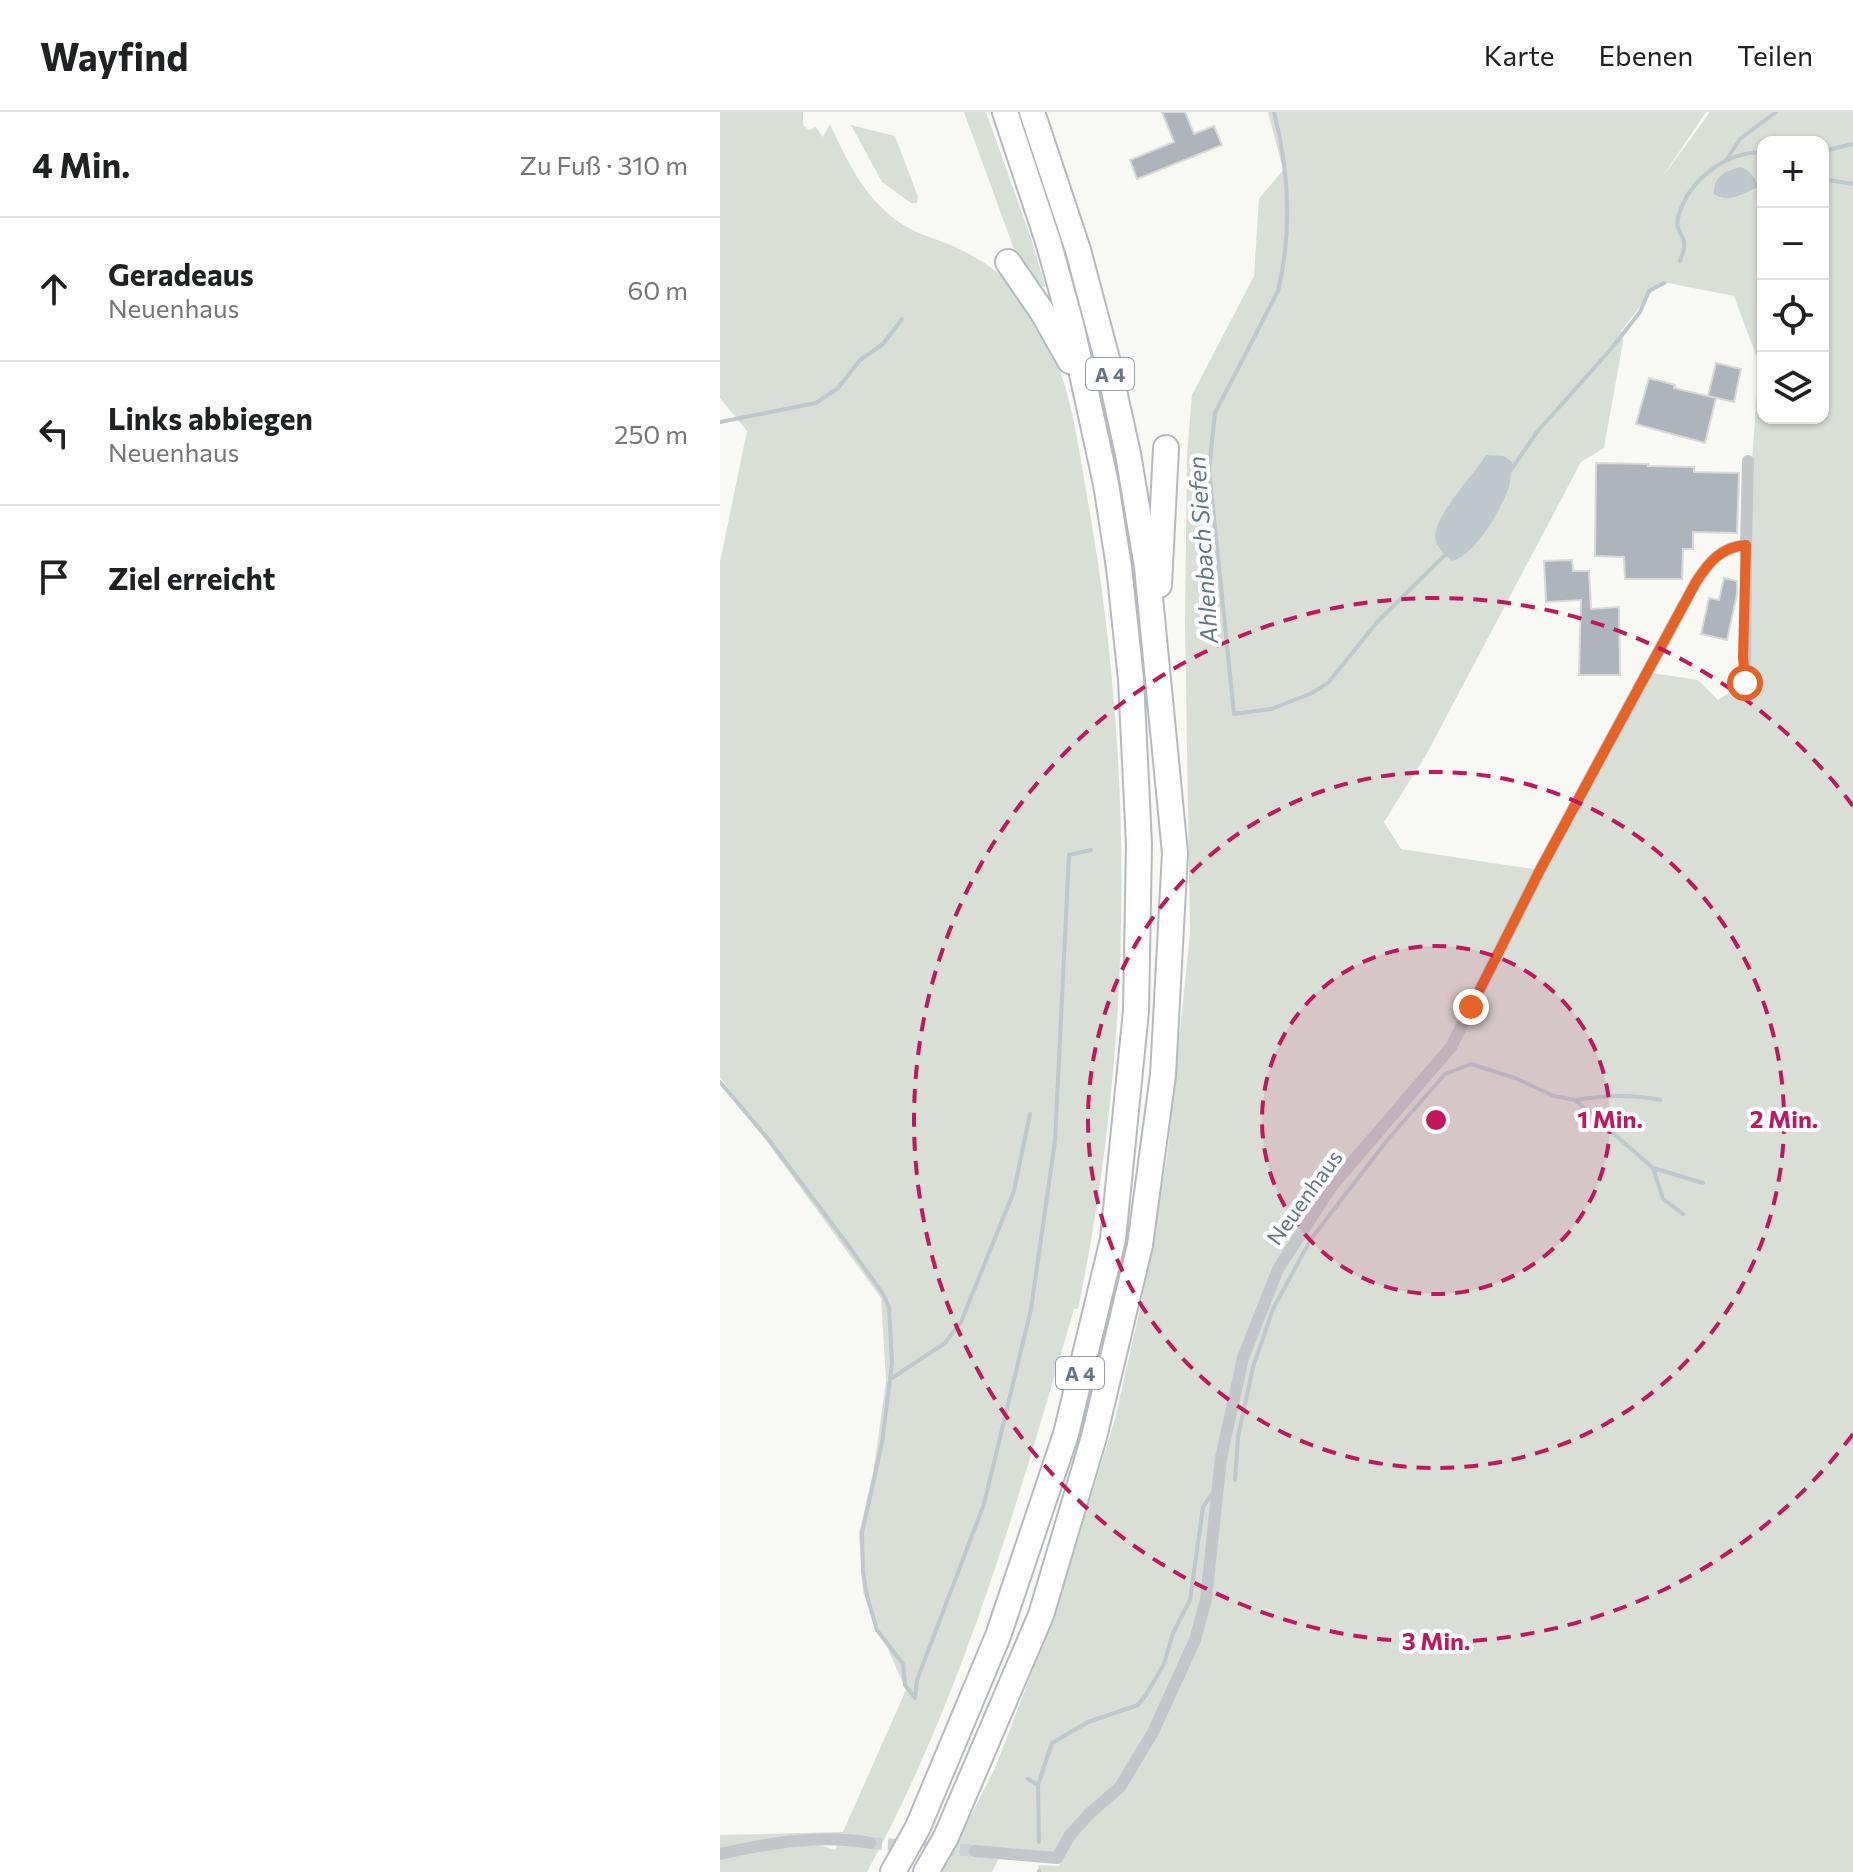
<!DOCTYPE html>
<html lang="de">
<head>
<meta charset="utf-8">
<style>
  body { margin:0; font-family:Commissioner,sans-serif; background:#f6f6f6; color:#202124 }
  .controls { position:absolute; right:24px; top:24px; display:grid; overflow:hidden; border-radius:16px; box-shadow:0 2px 6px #0004 }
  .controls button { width:72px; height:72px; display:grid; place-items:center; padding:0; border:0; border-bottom:2px solid #e0e0e0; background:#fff; color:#202124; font:40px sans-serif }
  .stop { position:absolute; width:24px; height:24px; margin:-18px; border:6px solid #e66227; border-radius:50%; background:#fff }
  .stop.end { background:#e66227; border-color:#fff; box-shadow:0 2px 8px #0008 }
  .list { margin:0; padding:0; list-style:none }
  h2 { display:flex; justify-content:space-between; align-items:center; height:104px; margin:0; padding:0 32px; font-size:34px }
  h2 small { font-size:26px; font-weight:400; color:#757577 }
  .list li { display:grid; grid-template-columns:52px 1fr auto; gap:24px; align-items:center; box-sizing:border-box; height:144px; padding:0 32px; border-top:2px solid #e0e0e0 }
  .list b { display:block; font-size:30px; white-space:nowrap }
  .list p { margin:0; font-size:26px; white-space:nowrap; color:#757577 }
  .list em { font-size:26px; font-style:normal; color:#757577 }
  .icon { flex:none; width:44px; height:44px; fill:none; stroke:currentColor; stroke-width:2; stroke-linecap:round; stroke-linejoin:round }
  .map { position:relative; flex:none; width:1133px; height:1760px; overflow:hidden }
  header { display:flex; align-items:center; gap:48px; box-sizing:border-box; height:112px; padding:0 40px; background:#fff; border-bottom:2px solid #e0e0e0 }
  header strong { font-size:38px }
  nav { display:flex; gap:44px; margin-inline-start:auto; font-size:28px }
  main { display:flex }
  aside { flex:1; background:#fff }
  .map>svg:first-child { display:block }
</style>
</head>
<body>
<header>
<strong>Wayfind</strong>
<nav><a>Karte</a><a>Ebenen</a><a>Teilen</a></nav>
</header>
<main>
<aside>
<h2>4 Min.<small>Zu Fuß · 310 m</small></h2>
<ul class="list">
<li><svg class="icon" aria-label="ahead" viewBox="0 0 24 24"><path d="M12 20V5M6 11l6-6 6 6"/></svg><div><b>Geradeaus</b><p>Neuenhaus</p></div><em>60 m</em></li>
<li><svg class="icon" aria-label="left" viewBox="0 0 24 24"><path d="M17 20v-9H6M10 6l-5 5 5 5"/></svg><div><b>Links abbiegen</b><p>Neuenhaus</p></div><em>250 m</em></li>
<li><svg class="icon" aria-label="arrive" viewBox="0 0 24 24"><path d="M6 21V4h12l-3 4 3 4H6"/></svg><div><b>Ziel erreicht</b></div></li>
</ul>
</aside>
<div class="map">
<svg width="1133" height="1760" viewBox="0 0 1133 1760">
  <rect width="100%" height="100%" fill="#f8f8f5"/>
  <path fill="#d9dfd6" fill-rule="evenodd" d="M 0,0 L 83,0 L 83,13 L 89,18 L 96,15 L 103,25 L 110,12 C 127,49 143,83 176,108 C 193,121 215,126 235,135 C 283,157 304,182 328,230 C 353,278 361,353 371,407 C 415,668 412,937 358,1197 L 354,1197 C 298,1389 243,1584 147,1760 L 0,1760 L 0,1747 C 33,1740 83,1724 115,1738 L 121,1726 L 0,1736 L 0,1723 L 123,1720 L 186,1578 L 143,1480 L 139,1421 L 153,1362 L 166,1269 L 161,1186 L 0,965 L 0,450 L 27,319 L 0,286 Z
    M 244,0 L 266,0 L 313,132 L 325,174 L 323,175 L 295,140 Z
    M 548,0 L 986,0 L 941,67 L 990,0 L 1133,0 L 1133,1760 L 317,1760 L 319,1753 L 339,1754 L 354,1725 L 372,1703 L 403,1678 L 463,1569 L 455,1566 L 398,1672 L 367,1699 L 334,1741 L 259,1735 L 255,1740 L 279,1746 L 272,1760 L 222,1760 L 276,1654 L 337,1494 L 395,1307 L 421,1192 L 447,1045 L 470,821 L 465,512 L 467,343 L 472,283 L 534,164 L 539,87 L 563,58 ZM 1043,30 L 1103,30 L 1103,306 L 1043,306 ZM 948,171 L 1014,184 L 1039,251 L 1026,433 L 1025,571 L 998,588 L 978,568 L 926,560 L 820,758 L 681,737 L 664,710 L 706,643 L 861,350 L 884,336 L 903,230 L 901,219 L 932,179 Z
    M 131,13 L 175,24 L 198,85 L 197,91 L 191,91 L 162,70 Z"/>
  <path fill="#bec8cd" d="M 1020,55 C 1029,58 1036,65 1038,75 C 1025,81 1006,92 994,82 C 993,65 1005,59 1020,55 Z
    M 766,343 L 784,344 L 792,350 C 791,358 791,367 789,375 C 782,396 755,444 732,449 C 726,443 718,437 716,429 C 709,408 755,362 766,343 Z"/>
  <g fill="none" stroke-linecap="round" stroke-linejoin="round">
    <path stroke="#bec8cd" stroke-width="4" d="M 554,0 C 569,58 572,120 558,179 L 495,301 L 489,357 L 514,602 L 551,597 L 590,582 L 608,571 L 658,509 L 727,441
      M 1103,39 L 1133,32
      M 1007,47 L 1020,27 L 1056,0
      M 1103,67 L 1133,72
      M 960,149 C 962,144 965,135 964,130 C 962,121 955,117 958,106 C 967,69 1005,40 1043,40
      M 0,310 L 96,291 L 118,276 L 140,248 L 163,232 L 182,207
      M 791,358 L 817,320 L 891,237 L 920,200 L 929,179 L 944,171
      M 0,970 L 49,1028 L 125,1129 L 163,1182 L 169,1195 L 172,1251 L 162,1331 L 142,1421 L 143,1460 L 147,1484 L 157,1518 L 183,1552 L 185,1573 L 195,1586
      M 856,988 C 885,983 912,982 940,988
      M 933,1056 L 983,1071
      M 172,1266 L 225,1231 L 241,1210 L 294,1079 L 310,1002
      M 515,1368 L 518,1325 L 533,1255 L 553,1197 L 591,1127 L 669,1026 L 725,962 L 751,952 L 795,966 L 834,984 L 855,988 L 933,1056 L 943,1087 L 963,1102
      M 195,1586 L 197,1568 L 264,1392 L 311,1197 L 335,1029 L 349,743 L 371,738
      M 308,1667 L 318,1673 L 319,1730
      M 318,1673 L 332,1631 L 368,1610 L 418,1593 L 426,1583 L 444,1552 L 453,1521 L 470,1488 L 483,1395 L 491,1383
      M 319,1760 L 319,1759"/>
  </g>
  <path fill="#adb4bb" stroke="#d9d9d7" stroke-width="2" d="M 442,0 L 465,0 L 474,22 L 494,14 L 502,33 L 417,67 L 410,48 L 454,30 Z
    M 996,251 L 1021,257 L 1014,290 L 988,284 Z
    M 929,266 L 955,273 L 954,276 L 996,286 L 985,331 L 916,312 Z
    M 876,351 L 928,352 L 928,354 L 974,355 L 974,360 L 1019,361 L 1017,421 L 973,420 L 973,437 L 963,437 L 962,467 L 905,467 L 904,445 L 875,444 Z
    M 852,448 L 853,459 L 869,459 L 871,497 L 899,495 L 900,563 L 859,563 L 861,488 L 826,490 L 824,449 Z
    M 1004,466 L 1017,469 L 1017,482 L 1007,528 L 981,522 L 989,486 L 999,488 Z"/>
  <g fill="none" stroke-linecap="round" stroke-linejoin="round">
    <path stroke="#ccd1d4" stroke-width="12" stroke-dasharray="12 6" stroke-linecap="butt" d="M 150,1731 L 255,1739"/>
    <defs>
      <path id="highway" d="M 288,150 L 323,201 L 350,249
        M 439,473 L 446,336
        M 173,1760 L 198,1715 L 278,1524 L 346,1322 L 393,1127 L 416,899 L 419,732 L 411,567 L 399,455 L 386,372 L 352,216 L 328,129 L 285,0
        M 206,1760 L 226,1725 L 321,1503 L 374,1325 L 420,1133 L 443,963 L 455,741 L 427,455 L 408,342 L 387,247 L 358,138 L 312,0"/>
    </defs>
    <use href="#highway" stroke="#b6b9bd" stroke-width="28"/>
    <path stroke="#c3c7ca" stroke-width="12" d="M 1025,571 L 1026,433
      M 255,1739 L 337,1746 L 350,1723 L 370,1701 L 400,1675 L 433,1620 L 475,1528 L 486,1487 L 501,1346 L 523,1246 L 558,1157 L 611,1075 L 731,935 L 820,758 L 976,470 C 989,450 1001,435 1026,433 L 1028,349
      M 0,1742 C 49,1731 101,1722 150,1731"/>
    <use href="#highway" stroke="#fff" stroke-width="24"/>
  </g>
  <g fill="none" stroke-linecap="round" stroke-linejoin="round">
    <path stroke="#e66227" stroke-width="10" d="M 751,895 L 820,758 L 976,470 C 989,450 1001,435 1026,433 L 1023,545 L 1025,571"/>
  </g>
  <circle cx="716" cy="1008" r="174" fill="#c2185b" fill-opacity=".12"/>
  <g fill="none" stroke="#c2185b" stroke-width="4" stroke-dasharray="14 10">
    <circle cx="716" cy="1008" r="174"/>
    <circle cx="716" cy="1008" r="348"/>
    <path d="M1133 1322A522 522 0 1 1 1133 694"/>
  </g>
  <g text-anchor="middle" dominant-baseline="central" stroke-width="8" stroke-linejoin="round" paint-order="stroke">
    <g fill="#fff" stroke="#949faa" stroke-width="2">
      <rect x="366" y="246" width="48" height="32" rx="6"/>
      <rect x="336" y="1245" width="48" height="32" rx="6"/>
    </g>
    <g font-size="20" font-weight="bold" fill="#667686">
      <text x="390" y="262">A 4</text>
      <text x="360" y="1261">A 4</text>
    </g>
    <g font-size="22" fill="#667686" stroke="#fff">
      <text transform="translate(584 1085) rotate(-54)">Neuenhaus</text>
    </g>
    <g font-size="24" font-style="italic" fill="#627782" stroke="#fff">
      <text transform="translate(482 438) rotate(-94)">Ahlenbach Siefen</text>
    </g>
  </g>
  <circle cx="716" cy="1008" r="12" fill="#c2185b" stroke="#fff" stroke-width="4"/>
  <g font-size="24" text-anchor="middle" font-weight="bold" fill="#c2185b" stroke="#fff" stroke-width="8" stroke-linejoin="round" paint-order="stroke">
    <text x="890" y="1016">1 Min.</text>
    <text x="1064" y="1016">2 Min.</text>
    <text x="716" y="1538">3 Min.</text>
  </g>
</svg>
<div class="controls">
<button>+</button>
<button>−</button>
<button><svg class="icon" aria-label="locate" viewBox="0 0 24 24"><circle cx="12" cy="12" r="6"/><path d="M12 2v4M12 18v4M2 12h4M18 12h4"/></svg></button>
<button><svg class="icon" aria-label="layers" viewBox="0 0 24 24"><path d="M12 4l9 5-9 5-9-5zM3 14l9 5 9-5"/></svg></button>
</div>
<div class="stop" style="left:1025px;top:571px"></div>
<div class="stop end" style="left:751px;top:895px"></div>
</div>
</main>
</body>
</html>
